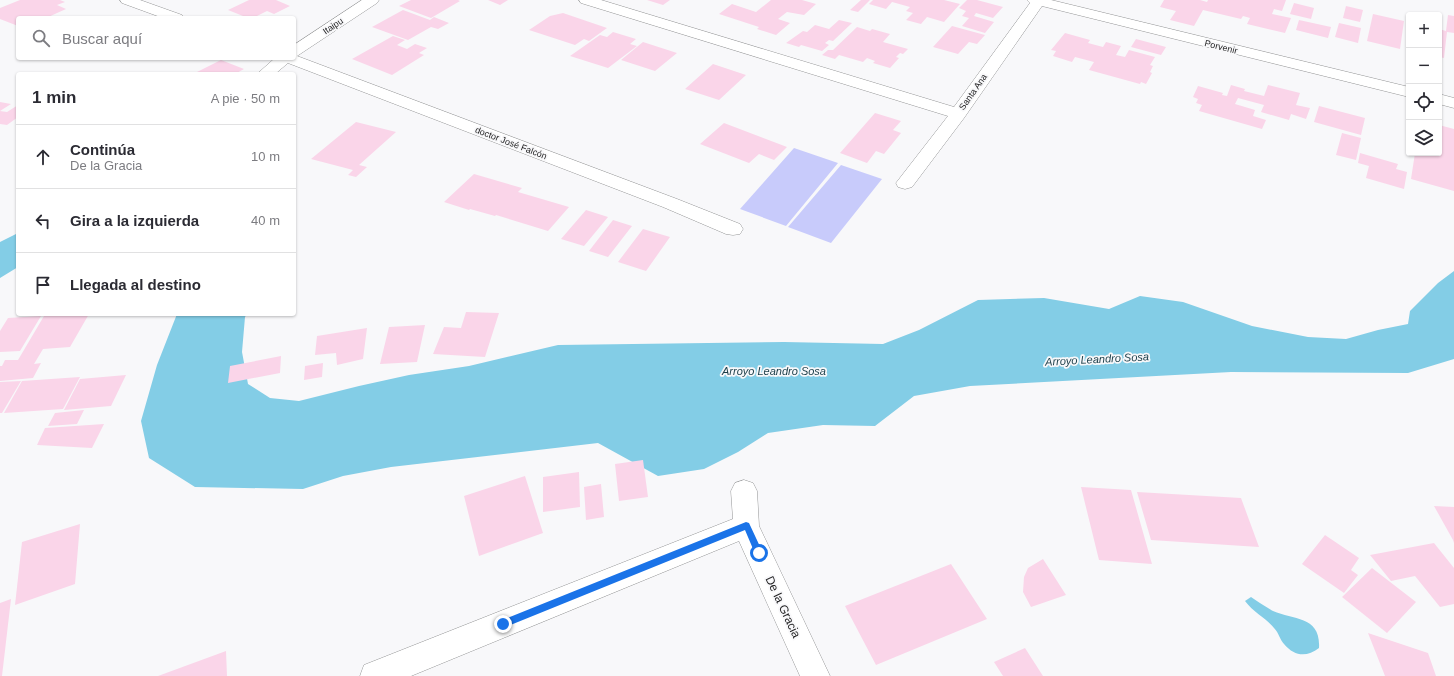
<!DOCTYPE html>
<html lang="es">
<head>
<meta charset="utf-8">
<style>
  body { margin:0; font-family:Helvetica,sans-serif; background:#f2f2f3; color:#2b2b33 }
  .controls { position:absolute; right:12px; top:12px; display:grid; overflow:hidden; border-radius:4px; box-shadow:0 1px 3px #0004 }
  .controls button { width:36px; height:36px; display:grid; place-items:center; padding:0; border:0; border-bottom:1px solid #e1e1e2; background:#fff; color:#2b2b33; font:20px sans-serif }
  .stop { position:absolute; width:12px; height:12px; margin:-9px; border:3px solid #1a73e8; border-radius:50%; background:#fff }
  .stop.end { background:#1a73e8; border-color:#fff; box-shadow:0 1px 4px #0008 }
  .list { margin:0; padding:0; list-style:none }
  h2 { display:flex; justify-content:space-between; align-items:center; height:52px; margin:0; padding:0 16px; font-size:17px }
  h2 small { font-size:13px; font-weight:400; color:#7c7c81 }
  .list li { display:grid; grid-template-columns:26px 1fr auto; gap:12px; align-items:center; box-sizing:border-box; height:64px; padding:0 16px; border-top:1px solid #e1e1e2 }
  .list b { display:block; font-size:15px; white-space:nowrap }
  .list p { margin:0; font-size:13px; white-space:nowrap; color:#7c7c81 }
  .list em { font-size:13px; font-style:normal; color:#7c7c81 }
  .icon { flex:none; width:22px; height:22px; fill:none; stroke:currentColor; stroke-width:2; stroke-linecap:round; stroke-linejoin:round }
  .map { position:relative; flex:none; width:1454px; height:676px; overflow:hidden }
  .search { position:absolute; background:#fff; box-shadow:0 1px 3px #0004; left:16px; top:16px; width:280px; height:44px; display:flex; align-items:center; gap:10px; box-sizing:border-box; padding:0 14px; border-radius:4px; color:#7c7c81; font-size:15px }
  .panel { position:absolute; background:#fff; box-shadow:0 1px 3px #0004; left:16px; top:72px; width:280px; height:244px; border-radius:4px }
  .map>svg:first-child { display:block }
</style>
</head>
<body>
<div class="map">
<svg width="1454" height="676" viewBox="0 0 1454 676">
  <rect width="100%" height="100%" fill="#f8f8fa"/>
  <path fill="#c8cbfb" d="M 794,148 L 838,163 L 786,226 L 740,209 Z
    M 841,165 L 882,179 L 831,243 L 788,227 Z"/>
  <path fill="#83cde6" d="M 18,233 L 18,267 L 0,278 L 0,242 Z
    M 1454,271 L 1454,359 L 1408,373 L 1231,372 L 970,386 L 914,396 L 875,426 L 823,425 L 768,433 L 738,452 L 704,469 L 658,476 L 598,443 L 391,467 L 343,476 L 303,489 L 195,487 L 149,458 L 141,421 L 157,365 L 177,314 L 247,314 L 245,317 L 242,352 L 248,384 L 270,398 L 299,401 L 359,386 L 409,375 L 469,366 L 558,345 L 784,342 L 883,344 L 919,330 L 978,300 L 1044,298 L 1109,309 L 1140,296 L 1183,302 L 1252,326 L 1308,337 L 1346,339 L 1378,330 L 1408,324 L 1410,311 L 1438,283 Z
    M 1251,597 C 1258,602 1266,607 1273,611 C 1294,620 1321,616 1319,648 C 1307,657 1295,657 1284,644 C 1280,640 1279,633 1274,628 C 1266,618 1253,612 1245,601 Z"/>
  <path fill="#fad5e9" d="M 20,0 L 60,0 L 65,2 L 57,5 L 66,9 L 46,18 L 18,18 L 18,26 L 0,19 L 0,8 Z
    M 249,0 L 276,0 L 290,6 L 274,14 L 267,11 L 253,18 L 248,18 L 228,10 Z
    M 411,0 L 458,0 L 460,1 L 431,18 L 399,6 Z
    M 488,0 L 508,0 L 500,5 Z
    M 647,0 L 670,0 L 663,5 Z
    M 771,0 L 802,0 L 816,4 L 804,15 L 787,12 L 778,19 L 790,23 L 776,35 L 757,29 L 759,27 L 719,14 L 732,4 L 756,12 Z
    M 861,0 L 870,0 L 858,12 L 850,10 Z
    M 873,0 L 944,0 L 960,4 L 944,22 L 927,17 L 921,24 L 906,20 L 913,13 L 906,11 L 910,7 L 892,2 L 886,9 L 869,4 Z
    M 967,0 L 977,0 L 1003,7 L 993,18 L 976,13 L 974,16 L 994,22 L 985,33 L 962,26 L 969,18 L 962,16 L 966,11 L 959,8 Z
    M 1164,0 L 1200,0 L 1207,2 L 1208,0 L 1286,0 L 1282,11 L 1274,9 L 1272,14 L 1291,18 L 1285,33 L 1247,24 L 1250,18 L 1243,16 L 1241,19 L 1203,10 L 1194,26 L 1170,20 L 1176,11 L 1160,7 Z
    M 1294,3 L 1314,8 L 1311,19 L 1290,14 Z
    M 1346,6 L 1363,10 L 1360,22 L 1343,18 Z
    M 403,10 L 430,20 L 434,17 L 449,23 L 438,29 L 431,27 L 408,40 L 372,27 Z
    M 563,13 L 607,28 L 589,41 L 584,39 L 575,45 L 529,30 L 550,16 Z
    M 1373,14 L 1404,21 L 1400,49 L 1367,41 Z
    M 1448,15 L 1454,16 L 1454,33 L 1447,32 L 1444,58 L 1439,57 L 1439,29 L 1446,31 Z
    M 839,20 L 852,23 L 833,41 L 829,40 L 825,43 L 829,45 L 822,51 L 801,45 L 799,47 L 786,43 L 803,31 L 807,32 L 815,25 L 829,29 Z
    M 1299,20 L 1331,27 L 1328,38 L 1296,30 Z
    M 1339,23 L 1361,28 L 1358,43 L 1335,37 Z
    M 952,26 L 985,35 L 977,44 L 969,42 L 958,54 L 933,47 Z
    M 857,27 L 870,31 L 872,29 L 890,34 L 883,42 L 908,49 L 903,54 L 900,53 L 896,57 L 899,58 L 890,68 L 873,63 L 875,61 L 867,58 L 863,62 L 839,55 L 835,59 L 822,55 L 828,50 L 833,50 Z
    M 613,32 L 636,39 L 630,44 L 637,46 L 608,68 L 570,56 L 600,35 L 607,37 Z
    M 1065,33 L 1090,40 L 1088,43 L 1103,47 L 1106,42 L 1121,46 L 1116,55 L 1125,57 L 1129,50 L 1155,57 L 1150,65 L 1153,66 L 1150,72 L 1152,73 L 1146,84 L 1141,82 L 1140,84 L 1089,70 L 1094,62 L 1075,57 L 1072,62 L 1053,56 L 1056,51 L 1051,50 Z
    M 393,36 L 405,40 L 397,45 L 407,49 L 415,44 L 427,48 L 419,53 L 424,55 L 392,75 L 352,59 Z
    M 1136,39 L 1166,47 L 1161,55 L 1131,47 Z
    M 643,42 L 677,53 L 655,71 L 621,60 Z
    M 221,60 L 244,69 L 235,74 L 201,74 L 197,72 Z
    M 713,64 L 746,75 L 719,100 L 685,89 Z
    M 1231,85 L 1245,89 L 1244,91 L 1264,96 L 1268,85 L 1300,93 L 1296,105 L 1310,108 L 1306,119 L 1291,114 L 1289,120 L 1261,112 L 1264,105 L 1238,98 L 1235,104 L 1255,110 L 1253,116 L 1266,120 L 1262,129 L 1199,111 L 1202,105 L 1196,103 L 1198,99 L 1193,97 L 1198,86 L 1223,93 L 1222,95 L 1227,96 Z
    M 0,102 L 11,104 L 0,111 L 7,112 L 18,105 L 18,117 L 7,125 L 0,124 Z
    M 1319,106 L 1365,118 L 1361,135 L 1314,122 Z
    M 875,113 L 901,121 L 893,130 L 901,133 L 884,154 L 876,151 L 867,163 L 840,153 Z
    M 356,122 L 396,132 L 359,165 L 367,167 L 356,177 L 348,175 L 353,170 L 311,159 Z
    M 724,123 L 787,147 L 774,160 L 759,154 L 749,163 L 700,144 Z
    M 1439,125 L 1454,129 L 1454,191 L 1411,179 L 1415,153 L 1439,153 Z
    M 1342,133 L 1361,138 L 1356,160 L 1336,155 Z
    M 1360,153 L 1398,164 L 1396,169 L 1407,172 L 1404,189 L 1366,178 L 1369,166 L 1358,163 Z
    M 474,174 L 522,188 L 518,192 L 569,207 L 548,231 L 496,215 L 495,216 L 470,209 L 469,210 L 444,202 Z
    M 586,210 L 608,217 L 584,246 L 561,239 Z
    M 613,220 L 632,226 L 608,257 L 589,251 Z
    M 643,229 L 670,237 L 646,271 L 618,262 Z
    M 466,312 L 499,313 L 485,357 L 433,354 L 444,327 L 461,328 Z
    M 62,314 L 89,314 L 70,347 L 43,349 L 34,364 L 41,363 L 33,378 L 0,381 L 0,366 L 2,366 L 5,360 L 18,360 L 44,316 Z
    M 41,316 L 20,351 L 0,352 L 0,331 L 8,318 Z
    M 425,325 L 417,362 L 380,364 L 389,327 Z
    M 367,328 L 363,359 L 337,365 L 336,353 L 315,355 L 317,336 Z
    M 281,356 L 280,373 L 228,383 L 230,366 Z
    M 323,363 L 322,377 L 304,380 L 305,366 Z
    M 126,375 L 111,406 L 64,410 L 80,379 Z
    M 80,377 L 63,409 L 4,413 L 22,381 Z
    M 21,381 L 2,413 L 0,413 L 0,382 Z
    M 84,410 L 77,424 L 48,426 L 55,413 Z
    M 104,424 L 92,448 L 37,445 L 45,428 Z
    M 643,460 L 648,497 L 619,501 L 615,464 Z
    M 579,472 L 580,507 L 543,512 L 543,477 Z
    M 525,476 L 543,533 L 479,556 L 464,496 Z
    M 601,484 L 604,517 L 586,520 L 584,487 Z
    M 1081,487 L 1131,490 L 1152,564 L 1099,560 Z
    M 1137,492 L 1241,498 L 1259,547 L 1151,540 Z
    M 1434,506 L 1454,507 L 1454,543 L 1453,540 Z
    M 80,524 L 75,584 L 15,605 L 22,542 Z
    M 1325,535 L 1359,558 L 1351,570 L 1358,575 L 1344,593 L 1302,564 Z
    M 1434,543 L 1454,568 L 1454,604 L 1440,607 L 1415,576 L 1391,581 L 1370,555 Z
    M 1043,559 L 1066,595 L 1031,607 L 1023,592 L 1024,577 L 1028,568 Z
    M 951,564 L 987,619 L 876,665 L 845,606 Z
    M 1372,568 L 1416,602 L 1387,633 L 1342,597 Z
    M 11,599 L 2,676 L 0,676 L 0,603 Z
    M 1368,633 L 1428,653 L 1436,676 L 1385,676 Z
    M 1025,648 L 1043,676 L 1003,676 L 994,662 Z
    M 226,651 L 227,676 L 158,676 Z"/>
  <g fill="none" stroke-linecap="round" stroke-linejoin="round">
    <defs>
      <path id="minor" d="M 120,0 L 140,0 L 182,15 L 184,18 L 163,18 L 122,3 Z
        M 362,0 L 379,0 L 377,3 L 297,56 L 677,199 L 740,224 L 743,229 L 740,234 L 733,235 L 726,234 L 663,207 L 288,63 L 275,74 L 257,74 L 275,58 L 294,58 L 294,45 Z
        M 579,0 L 601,0 L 954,107 L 1030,3 L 1027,0 L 1051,0 L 1409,87 L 1409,97 L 1042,6 L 964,118 L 912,187 L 905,189 L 898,187 L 896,183 L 948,116 L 581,3 Z
        M 1439,94 L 1454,98 L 1454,108 L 1439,104 Z
        M 744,480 L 753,483 L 757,491 L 759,526 L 830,676 L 800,676 L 739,541 L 411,676 L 360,676 L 364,665 L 733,519 L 731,491 L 735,483 Z"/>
    </defs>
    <use href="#minor" stroke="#959697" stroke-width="1"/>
    <use href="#minor" fill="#fff" fill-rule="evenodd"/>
  </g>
  <path fill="#1a73e8" d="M 746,522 L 749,523 L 763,553 L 762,556 L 756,556 L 745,530 L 503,628 L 500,627 L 499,624 L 500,621 Z"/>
  <g text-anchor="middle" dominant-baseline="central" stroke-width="3.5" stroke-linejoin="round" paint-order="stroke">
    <g font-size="9" fill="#1e1e1f" stroke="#f8f8fa">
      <text transform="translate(333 26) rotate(-34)">Itaipu</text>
      <text transform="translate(1221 47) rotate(14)">Porvenir</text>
      <text transform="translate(973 92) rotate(-55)">Santa Ana</text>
      <text transform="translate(511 143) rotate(21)">doctor José Falcón</text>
    </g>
    <g font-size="11" font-style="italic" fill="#1b3e49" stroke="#f8f8fa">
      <text transform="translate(1097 359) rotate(-3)">Arroyo Leandro Sosa</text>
      <text x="774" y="371">Arroyo Leandro Sosa</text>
    </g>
    <g font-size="12" fill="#1e1e1f" stroke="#f8f8fa">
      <text transform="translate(783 607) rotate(65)">De la Gracia</text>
    </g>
  </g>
</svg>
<div class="controls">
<button>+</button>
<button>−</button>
<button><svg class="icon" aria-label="locate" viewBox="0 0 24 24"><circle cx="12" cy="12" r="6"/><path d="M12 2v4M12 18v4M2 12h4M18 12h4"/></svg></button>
<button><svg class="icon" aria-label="layers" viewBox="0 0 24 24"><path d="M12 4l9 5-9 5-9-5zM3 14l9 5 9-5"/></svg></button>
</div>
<div class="stop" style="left:759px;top:553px"></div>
<div class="stop end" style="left:503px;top:624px"></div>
<div class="search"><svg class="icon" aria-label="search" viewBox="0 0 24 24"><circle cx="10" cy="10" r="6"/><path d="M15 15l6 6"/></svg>Buscar aquí</div>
<section class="panel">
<h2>1 min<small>A pie · 50 m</small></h2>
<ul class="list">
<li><svg class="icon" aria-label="ahead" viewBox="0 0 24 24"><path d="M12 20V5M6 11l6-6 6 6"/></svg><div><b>Continúa</b><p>De la Gracia</p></div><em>10 m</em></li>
<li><svg class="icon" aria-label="left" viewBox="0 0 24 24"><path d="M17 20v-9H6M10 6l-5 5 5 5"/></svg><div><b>Gira a la izquierda</b></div><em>40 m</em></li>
<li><svg class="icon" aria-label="arrive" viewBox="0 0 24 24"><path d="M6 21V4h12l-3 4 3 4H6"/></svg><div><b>Llegada al destino</b></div></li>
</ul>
</section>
</div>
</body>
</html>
